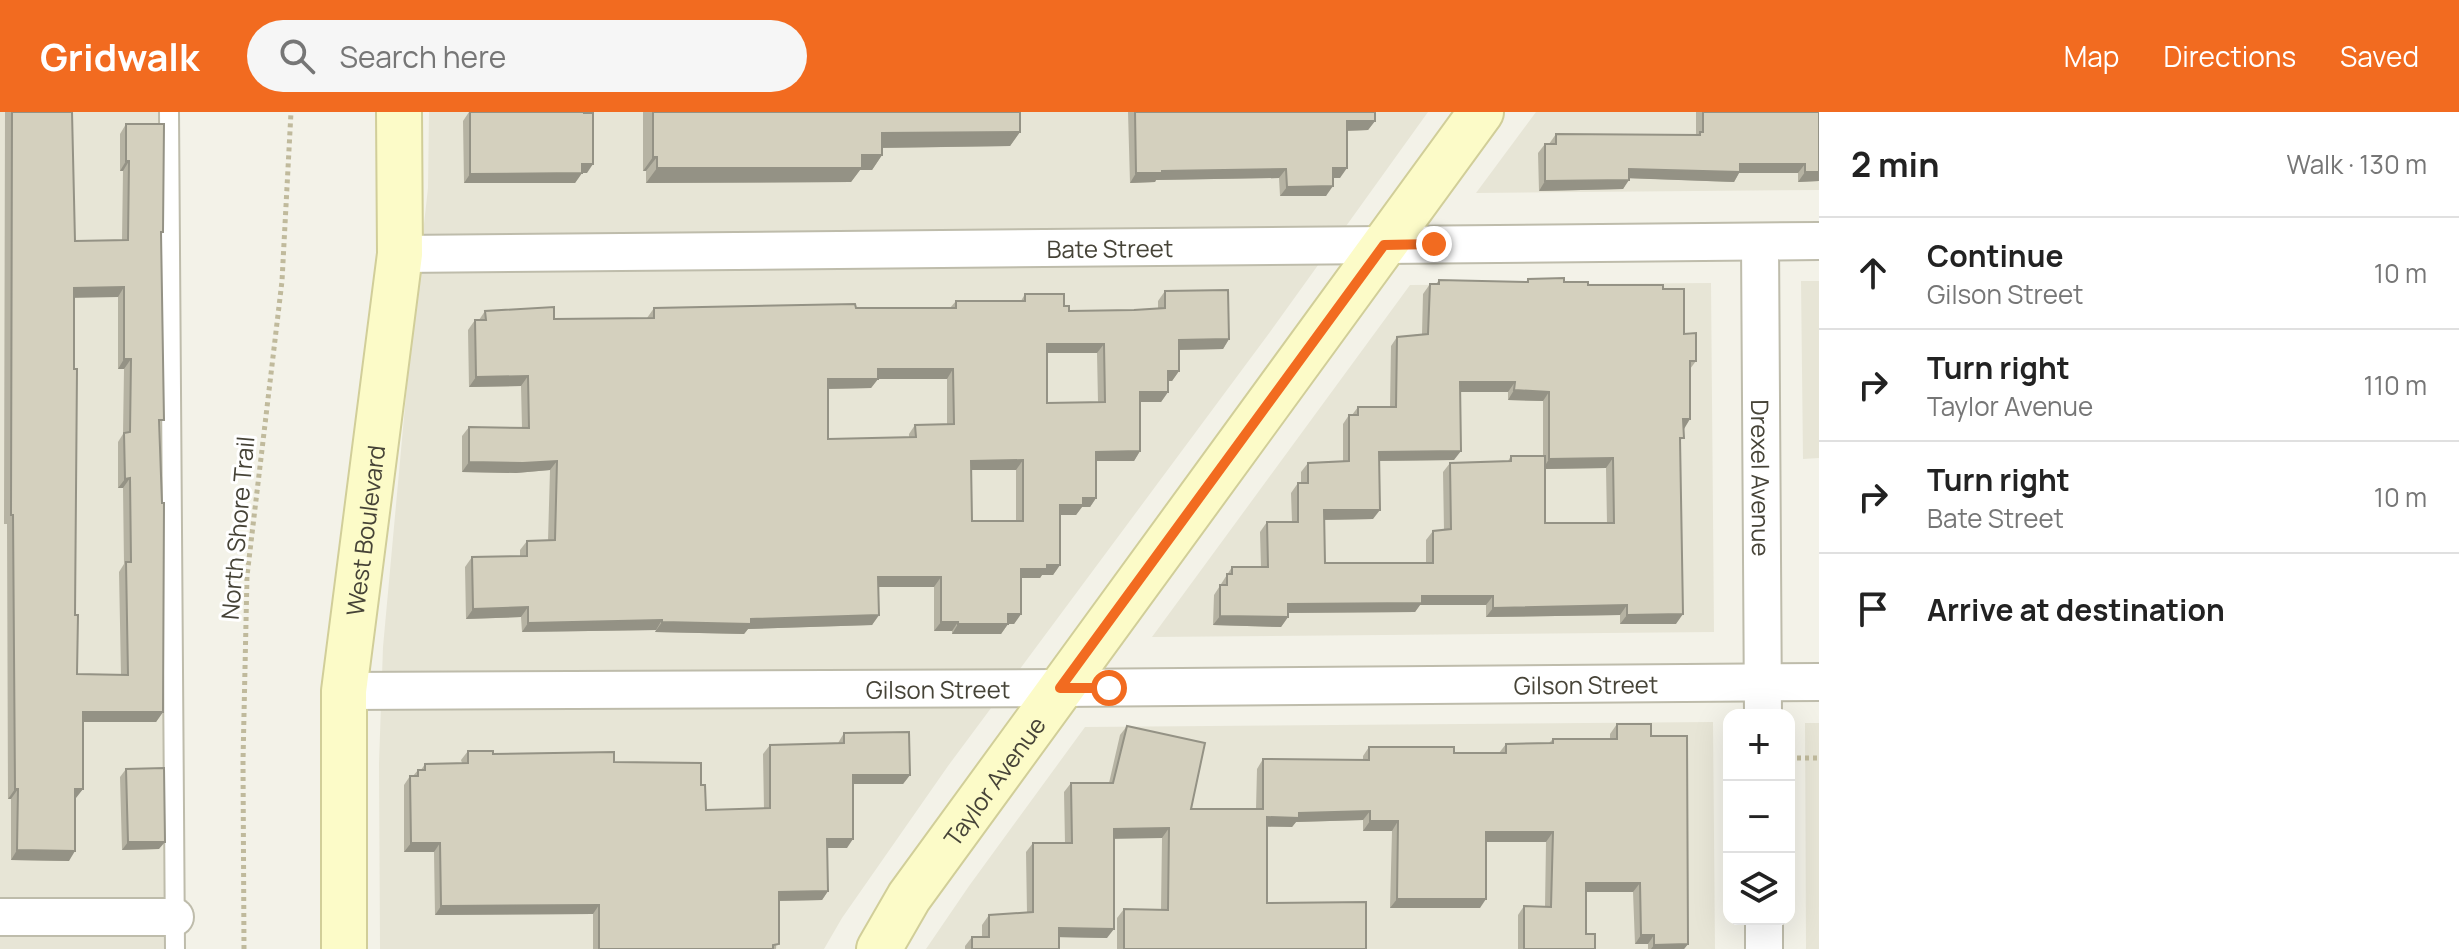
<!DOCTYPE html>
<html lang="en">
<head>
<meta charset="utf-8">
<style>
  body { margin:0; font-family:Manrope,sans-serif; background:#f6f6f6; color:#222 }
  .controls { position:absolute; right:24px; bottom:24px; display:grid; overflow:hidden; border-radius:16px; box-shadow:0 8px 32px #0002 }
  .controls button { width:72px; height:72px; display:grid; place-items:center; padding:0; border:0; border-bottom:2px solid #e0e0e0; background:#fff; color:#222; font:40px sans-serif }
  .stop { position:absolute; width:24px; height:24px; margin:-18px; border:6px solid #f26b20; border-radius:50%; background:#fff }
  .stop.end { background:#f26b20; border-color:#fff; box-shadow:0 2px 8px #0008 }
  .list { margin:0; padding:0; list-style:none }
  h2 { display:flex; justify-content:space-between; align-items:center; height:104px; margin:0; padding:0 32px; font-size:34px }
  h2 small { font-size:26px; font-weight:400; color:#767676 }
  .list li { display:grid; grid-template-columns:52px 1fr auto; gap:24px; align-items:center; box-sizing:border-box; height:112px; padding:0 32px; border-top:2px solid #e0e0e0 }
  .list b { display:block; font-size:30px; white-space:nowrap }
  .list p { margin:0; font-size:26px; white-space:nowrap; color:#767676 }
  .list em { font-size:26px; font-style:normal; color:#767676 }
  .icon { flex:none; width:44px; height:44px; fill:none; stroke:currentColor; stroke-width:2; stroke-linecap:round; stroke-linejoin:round }
  .map { position:relative; flex:none; width:1819px; height:837px; overflow:hidden }
  header { display:flex; align-items:center; gap:48px; box-sizing:border-box; height:112px; padding:0 40px; background:#f26b20; color:#fff }
  header strong { font-size:38px }
  nav { display:flex; gap:44px; margin-inline-start:auto; font-size:28px }
  .search { width:560px; height:72px; background:#f6f6f6; display:flex; align-items:center; gap:20px; box-sizing:border-box; padding:0 28px; border-radius:44px; color:#767676; font-size:30px }
  main { display:flex }
  aside { flex:1; background:#fff }
  .map>svg:first-child { display:block }
</style>
</head>
<body>
<header>
<strong>Gridwalk</strong>
<div class="search"><svg class="icon" aria-label="search" viewBox="0 0 24 24"><circle cx="10" cy="10" r="6"/><path d="M15 15l6 6"/></svg>Search here</div>
<nav><a>Map</a><a>Directions</a><a>Saved</a></nav>
</header>
<main>
<div class="map">
<svg width="1819" height="837" viewBox="0 0 1819 837">
  <rect width="100%" height="100%" fill="#f3f2e8"/>
  <path fill="#e7e5d6" d="M 0,0 L 162,0 L 168,837 L 0,837 Z
    M 429,0 L 1428,0 L 1270,220 L 948,654 L 842,806 L 824,837 L 380,837 L 379,651 L 383,535 L 411,229 L 428,76 Z
    M 1536,0 L 1819,0 L 1819,78 L 1476,81 Z
    M 1801,169 L 1819,169 L 1819,346 L 1803,347 Z
    M 1711,171 L 1714,520 L 1152,525 L 1410,173 Z
    M 1713,610 L 1715,837 L 926,837 L 969,774 L 1085,615 Z
    M 1805,611 L 1819,611 L 1819,837 L 1806,837 Z"/>
  <g fill="none" stroke-linecap="round" stroke-linejoin="round">
    <defs>
      <path id="lane" d="M 169,0 L 175,837"/>
      <g id="street">
        <path id="s1" d="M 1760,130 L 1763,603"/>
        <path id="s2" d="M 400,142 L 1819,129"/>
        <path id="s3" d="M 344,579 L 1060,576 L 1819,570"/>
        <path d="M 0,805 L 175,805"/>
        <path d="M 1764,807 L 1764,837"/>
      </g>
      <g id="secondary">
        <path id="s4" d="M 344,837 L 344,579 L 400,142 L 399,0"/>
        <path id="s5" d="M 879,837 L 909,785 L 1481,0"/>
      </g>
    </defs>
    <use href="#lane" stroke="#bebcab" stroke-width="22"/>
    <use href="#street" stroke="#bebcab" stroke-width="40"/>
    <use href="#secondary" stroke="#d1ce99" stroke-width="48"/>
    <path stroke="#c0ba9c" stroke-width="5" stroke-dasharray="4 4" stroke-linecap="butt" d="M 1789,646 L 1819,646
      M 244,837 L 243,649 L 247,464 L 282,169 L 291,0"/>
    <use href="#lane" stroke="#fff" stroke-width="18"/>
    <use href="#street" stroke="#fff" stroke-width="36"/>
    <use href="#secondary" stroke="#fcfbc8" stroke-width="44"/>
  </g>
  <path fill="#b6b3a3" fill-rule="evenodd" d="M 5,0 L 95,0 L 72,0 L 75,129 L 122,128 L 123,59 L 120,59 L 120,22 L 126,12 L 163,120 L 161,123 L 159,315 L 163,600 L 156,610 L 83,610 L 83,677 L 75,686 L 69,749 L 11,748 L 11,687 L 8,687 L 7,412 L 4,412 ZM 74,185 L 118,185 L 118,257 L 124,257 L 123,322 L 118,330 L 118,376 L 123,376 L 124,452 L 119,460 L 121,563 L 77,562 L 75,503 Z
    M 469,0 L 587,61 L 582,61 L 575,71 L 464,71 L 463,9 Z
    M 643,0 L 1020,0 L 1020,20 L 1010,34 L 882,36 L 882,43 L 872,58 L 860,58 L 851,70 L 646,71 L 646,59 L 643,59 Z
    M 1128,0 L 1375,0 L 1375,9 L 1368,18 L 1347,19 L 1340,66 L 1333,66 L 1326,84 L 1280,84 L 1279,66 L 1156,68 L 1155,70 L 1130,71 Z
    M 1696,0 L 1819,0 L 1819,69 L 1798,70 L 1798,61 L 1739,61 L 1734,70 L 1629,66 L 1623,77 L 1539,79 L 1538,41 L 1545,32 L 1549,32 L 1556,22 L 1696,23 Z
    M 1528,167 L 1588,173 L 1663,177 L 1696,249 L 1690,257 L 1684,317 L 1680,332 L 1676,512 L 1620,512 L 1620,503 L 1486,505 L 1486,493 L 1420,493 L 1415,500 L 1288,501 L 1288,505 L 1281,515 L 1213,513 L 1214,483 L 1232,455 L 1261,455 L 1260,420 L 1267,410 L 1292,410 L 1291,381 L 1298,371 L 1301,371 L 1301,360 L 1308,351 L 1343,349 L 1343,312 L 1349,303 L 1352,303 L 1358,295 L 1390,295 L 1391,234 L 1397,225 L 1422,222 L 1423,182 L 1430,172 L 1436,172 L 1439,168 L 1526,170 ZM 1460,280 L 1508,280 L 1508,288 L 1543,289 L 1543,344 L 1511,344 L 1508,349 L 1450,351 L 1443,360 L 1444,418 L 1433,419 L 1426,428 L 1426,451 L 1325,451 L 1324,408 L 1373,407 L 1379,349 L 1454,348 ZM 1606,356 L 1607,411 L 1545,411 L 1545,357 Z
    M 1165,179 L 1229,227 L 1223,237 L 1179,238 L 1179,259 L 1172,269 L 1168,269 L 1168,280 L 1161,290 L 1140,290 L 1140,339 L 1134,349 L 1096,349 L 1096,386 L 1090,395 L 1082,395 L 1076,403 L 1060,403 L 1060,453 L 1053,463 L 1042,463 L 1040,466 L 1021,466 L 1021,502 L 1014,512 L 1008,512 L 1001,522 L 952,522 L 952,519 L 934,519 L 934,475 L 878,475 L 879,503 L 872,513 L 748,517 L 744,522 L 655,520 L 656,518 L 522,520 L 521,505 L 466,507 L 465,455 L 472,445 L 520,444 L 520,438 L 527,429 L 548,429 L 550,358 L 516,361 L 462,360 L 462,324 L 469,315 L 522,316 L 521,274 L 469,275 L 468,218 L 475,208 L 479,208 L 485,199 L 554,207 L 647,206 L 654,196 L 950,196 L 956,189 L 1021,189 L 1025,182 L 1064,194 L 1069,199 L 1134,198 L 1158,196 L 1158,189 ZM 1047,241 L 1097,241 L 1098,290 L 1047,291 ZM 878,267 L 947,267 L 947,312 L 915,313 L 909,322 L 909,325 L 828,327 L 828,277 L 871,276 ZM 971,358 L 1016,358 L 1016,409 L 972,409 Z
    M 1617,612 L 1651,624 L 1688,832 L 1684,837 L 1648,837 L 1648,832 L 1635,832 L 1633,780 L 1586,780 L 1586,822 L 1595,837 L 1518,837 L 1518,803 L 1524,794 L 1545,795 L 1546,730 L 1486,730 L 1480,796 L 1390,796 L 1392,719 L 1363,719 L 1363,708 L 1296,710 L 1292,715 L 1267,715 L 1267,791 L 1366,837 L 1117,837 L 1117,806 L 1124,797 L 1161,798 L 1162,726 L 1114,726 L 1107,826 L 1059,825 L 1059,837 L 965,837 L 965,834 L 972,825 L 982,825 L 982,813 L 989,803 L 1027,801 L 1026,740 L 1033,731 L 1065,731 L 1064,680 L 1071,671 L 1109,671 L 1120,623 L 1127,614 L 1191,697 L 1256,697 L 1257,657 L 1263,647 L 1363,648 L 1363,644 L 1369,635 L 1454,641 L 1499,641 L 1506,632 L 1549,631 L 1553,627 L 1610,627 L 1610,622 Z
    M 844,621 L 910,663 L 903,672 L 853,672 L 847,736 L 828,736 L 828,779 L 822,788 L 779,789 L 776,837 L 593,837 L 593,802 L 435,803 L 434,740 L 404,740 L 404,673 L 410,664 L 413,664 L 418,658 L 421,658 L 425,652 L 462,651 L 461,648 L 468,639 L 614,650 L 701,673 L 706,698 L 764,697 L 763,642 L 770,633 L 838,631 Z
    M 126,657 L 159,737 L 122,738 L 120,665 Z"/>
  <path fill="#949285" d="M 1347,9 L 1375,9 L 1368,18 L 1340,19 Z
    M 1020,20 L 1010,34 L 872,36 L 882,21 Z
    M 862,43 L 882,43 L 872,58 L 860,58 L 851,70 L 646,71 L 657,56 Z
    M 653,45 L 657,45 L 646,59 L 643,59 Z
    M 126,49 L 129,49 L 123,59 L 120,59 Z
    M 582,52 L 593,52 L 587,61 L 575,61 Z
    M 1740,52 L 1805,52 L 1798,61 L 1739,61 L 1734,70 L 1623,66 L 1629,57 Z
    M 1333,56 L 1347,56 L 1340,66 L 1326,66 Z
    M 1286,57 L 1279,66 L 1156,68 L 1155,70 L 1130,71 L 1136,61 L 1162,59 Z
    M 1805,60 L 1819,60 L 1819,69 L 1798,70 Z
    M 582,61 L 575,71 L 464,71 L 470,62 Z
    M 1629,68 L 1623,77 L 1539,79 L 1545,69 Z
    M 1333,74 L 1326,84 L 1280,84 L 1287,75 Z
    M 124,175 L 118,185 L 67,186 L 74,176 Z
    M 1229,227 L 1223,237 L 1172,238 L 1179,228 Z
    M 1047,232 L 1104,232 L 1097,241 L 1041,241 Z
    M 124,247 L 131,247 L 124,257 L 118,257 Z
    M 878,257 L 953,257 L 947,267 L 878,267 L 871,276 L 821,277 L 828,267 Z
    M 1168,259 L 1179,259 L 1172,269 L 1161,269 Z
    M 528,264 L 521,274 L 469,275 L 476,265 Z
    M 1460,270 L 1515,270 L 1508,280 L 1453,280 Z
    M 1514,278 L 1549,280 L 1543,289 L 1508,288 Z
    M 1140,280 L 1168,280 L 1161,290 L 1134,290 Z
    M 1683,307 L 1690,307 L 1684,317 Z
    M 1140,339 L 1134,349 L 1089,349 L 1096,340 Z
    M 1461,339 L 1454,348 L 1372,349 L 1379,340 Z
    M 1613,346 L 1606,356 L 1543,357 L 1549,347 Z
    M 1023,348 L 1016,358 L 964,358 L 971,349 Z
    M 557,349 L 550,358 L 516,361 L 462,360 L 469,350 Z
    M 130,366 L 123,376 L 118,376 L 125,367 Z
    M 1083,386 L 1096,386 L 1090,395 L 1082,395 L 1076,403 L 1053,403 L 1060,393 Z
    M 1324,398 L 1380,398 L 1373,407 L 1317,408 Z
    M 1047,453 L 1060,453 L 1053,463 L 1042,463 L 1040,466 L 1014,466 L 1021,457 Z
    M 878,465 L 941,465 L 934,475 L 871,475 Z
    M 1422,484 L 1493,484 L 1486,493 L 1420,493 L 1415,500 L 1281,501 L 1288,492 Z
    M 1627,493 L 1620,503 L 1486,505 L 1493,496 Z
    M 528,495 L 521,505 L 466,507 L 473,497 Z
    M 1008,502 L 1021,502 L 1014,512 L 1001,512 Z
    M 1683,502 L 1676,512 L 1620,512 L 1627,503 Z
    M 879,503 L 872,513 L 748,517 L 744,522 L 655,520 L 662,510 Z
    M 1220,504 L 1288,505 L 1281,515 L 1213,513 Z
    M 662,508 L 656,518 L 522,520 L 528,511 Z
    M 941,510 L 958,510 L 952,519 L 934,519 Z
    M 958,512 L 1008,512 L 1001,522 L 952,522 Z
    M 83,600 L 163,600 L 156,610 L 76,610 Z
    M 853,663 L 910,663 L 903,672 L 847,672 Z
    M 15,677 L 18,677 L 11,687 L 8,687 Z
    M 75,677 L 83,677 L 76,686 L 69,687 Z
    M 1370,699 L 1363,708 L 1296,710 L 1292,715 L 1260,714 L 1267,705 L 1299,701 Z
    M 1370,709 L 1398,709 L 1392,719 L 1363,719 Z
    M 1169,716 L 1162,726 L 1107,727 L 1114,717 Z
    M 1486,720 L 1553,720 L 1546,730 L 1479,730 Z
    M 827,727 L 853,727 L 847,736 L 821,736 Z
    M 128,730 L 165,730 L 159,737 L 122,738 Z
    M 411,731 L 440,731 L 434,740 L 404,740 Z
    M 17,738 L 75,739 L 69,749 L 11,748 Z
    M 1586,771 L 1640,771 L 1633,780 L 1580,780 Z
    M 828,779 L 822,788 L 772,789 L 779,780 Z
    M 1397,787 L 1486,787 L 1480,796 L 1390,796 Z
    M 599,793 L 593,802 L 435,803 L 441,794 Z
    M 1059,816 L 1114,817 L 1107,826 L 1052,825 Z
    M 1641,823 L 1654,823 L 1648,832 L 1635,832 Z
    M 1688,832 L 1684,837 L 1651,837 L 1654,833 Z"/>
  <path fill="#d4d0be" stroke="#949285" stroke-width="2" fill-rule="evenodd" d="M 12,0 L 72,0 L 75,129 L 128,128 L 129,49 L 126,49 L 126,12 L 164,12 L 163,120 L 161,120 L 164,308 L 159,308 L 162,391 L 164,391 L 163,600 L 83,600 L 83,677 L 75,677 L 75,739 L 17,738 L 18,677 L 15,677 L 13,403 L 11,403 ZM 124,175 L 124,247 L 131,247 L 130,320 L 124,321 L 125,367 L 130,366 L 131,450 L 126,450 L 128,563 L 77,562 L 78,503 L 75,503 L 77,257 L 74,257 L 74,176 Z
    M 470,0 L 584,0 L 584,1 L 593,1 L 593,52 L 582,52 L 582,61 L 470,62 Z
    M 653,0 L 1020,0 L 1020,20 L 882,21 L 882,43 L 862,43 L 862,56 L 657,56 L 657,45 L 653,45 Z
    M 1135,0 L 1375,0 L 1375,9 L 1347,9 L 1347,56 L 1333,56 L 1333,74 L 1287,75 L 1286,57 L 1162,59 L 1162,61 L 1136,61 Z
    M 1703,0 L 1819,0 L 1819,60 L 1805,60 L 1805,52 L 1740,52 L 1740,60 L 1629,57 L 1629,68 L 1545,69 L 1545,32 L 1556,32 L 1556,22 L 1700,23 L 1700,20 L 1703,20 Z
    M 1564,166 L 1564,170 L 1588,170 L 1588,173 L 1663,173 L 1663,177 L 1684,177 L 1684,222 L 1696,221 L 1696,249 L 1690,249 L 1690,307 L 1683,307 L 1684,326 L 1680,326 L 1683,502 L 1627,503 L 1627,493 L 1493,496 L 1493,484 L 1422,484 L 1422,491 L 1288,492 L 1288,505 L 1220,504 L 1220,473 L 1227,473 L 1227,462 L 1232,462 L 1232,455 L 1268,455 L 1267,410 L 1298,410 L 1298,371 L 1308,371 L 1308,351 L 1349,349 L 1349,303 L 1358,303 L 1358,295 L 1396,295 L 1397,225 L 1428,222 L 1430,172 L 1439,172 L 1439,168 L 1528,170 L 1528,167 ZM 1460,270 L 1515,270 L 1514,278 L 1549,280 L 1549,347 L 1613,346 L 1614,411 L 1545,411 L 1545,344 L 1511,344 L 1511,349 L 1450,351 L 1451,417 L 1433,419 L 1433,451 L 1325,451 L 1324,398 L 1380,398 L 1379,340 L 1461,339 Z
    M 1228,178 L 1229,227 L 1179,228 L 1179,259 L 1168,259 L 1168,280 L 1140,280 L 1140,339 L 1096,340 L 1096,386 L 1083,386 L 1083,393 L 1060,393 L 1060,453 L 1047,453 L 1047,457 L 1021,457 L 1021,502 L 1008,502 L 1008,512 L 958,512 L 958,510 L 941,510 L 941,465 L 878,465 L 879,503 L 751,507 L 751,512 L 662,510 L 662,508 L 528,511 L 528,495 L 473,497 L 472,445 L 527,444 L 527,429 L 555,428 L 557,349 L 523,351 L 469,350 L 469,315 L 529,316 L 528,264 L 476,265 L 475,208 L 486,208 L 485,199 L 554,195 L 554,207 L 654,206 L 654,196 L 855,192 L 856,196 L 956,196 L 956,189 L 1025,189 L 1025,182 L 1064,182 L 1064,194 L 1069,194 L 1069,199 L 1134,198 L 1165,196 L 1165,179 ZM 1047,232 L 1104,232 L 1105,290 L 1047,291 ZM 878,257 L 953,257 L 954,312 L 915,313 L 916,325 L 828,327 L 828,267 L 878,267 ZM 1023,348 L 1023,409 L 972,409 L 971,349 Z
    M 1617,612 L 1651,612 L 1651,624 L 1687,624 L 1688,832 L 1654,833 L 1654,823 L 1641,823 L 1640,771 L 1586,771 L 1586,822 L 1595,822 L 1595,837 L 1524,837 L 1524,794 L 1551,795 L 1553,720 L 1486,720 L 1486,787 L 1397,787 L 1398,709 L 1370,709 L 1370,699 L 1299,701 L 1299,706 L 1267,705 L 1267,791 L 1366,790 L 1366,837 L 1124,837 L 1124,797 L 1168,798 L 1169,716 L 1114,717 L 1114,817 L 1059,816 L 1059,837 L 972,837 L 972,825 L 989,825 L 989,803 L 1033,800 L 1033,731 L 1072,731 L 1071,671 L 1113,671 L 1127,614 L 1205,631 L 1191,697 L 1263,697 L 1263,647 L 1369,648 L 1369,635 L 1454,635 L 1454,641 L 1506,641 L 1506,632 L 1553,631 L 1553,627 L 1617,627 Z
    M 909,620 L 910,663 L 853,663 L 853,727 L 827,727 L 828,779 L 779,780 L 779,832 L 773,833 L 773,837 L 599,837 L 599,793 L 441,794 L 440,731 L 411,731 L 410,664 L 418,664 L 418,658 L 425,658 L 425,652 L 468,651 L 468,639 L 493,639 L 493,642 L 614,640 L 614,650 L 701,651 L 701,673 L 705,673 L 706,698 L 770,696 L 770,633 L 844,631 L 844,621 Z
    M 164,656 L 165,730 L 128,730 L 126,657 Z"/>
  <g fill="none" stroke-linecap="round" stroke-linejoin="round">
    <path stroke="#f26b20" stroke-width="10" d="M 1109,576 L 1060,576 L 1384,133 L 1434,132"/>
  </g>
  <g text-anchor="middle" dominant-baseline="central" stroke-width="6" stroke-linejoin="round" paint-order="stroke">
    <g font-size="24" fill="#464337" stroke="#fff">
      <text stroke="none"><textPath href="#s2" startOffset="710">Bate Street</textPath></text>
      <text stroke="none"><textPath href="#s1" startOffset="236">Drexel Avenue</textPath></text>
      <text transform="translate(237 416) rotate(-85)">North Shore Trail</text>
      <text stroke="none"><textPath href="#s4" startOffset="420">West Boulevard</textPath></text>
      <text stroke="none"><textPath href="#s3" startOffset="1242">Gilson Street</textPath></text>
      <text stroke="none"><textPath href="#s3" startOffset="594">Gilson Street</textPath></text>
      <text stroke="none"><textPath href="#s5" startOffset="204">Taylor Avenue</textPath></text>
    </g>
  </g>
</svg>
<div class="controls">
<button>+</button>
<button>−</button>
<button><svg class="icon" aria-label="layers" viewBox="0 0 24 24"><path d="M12 4l9 5-9 5-9-5zM3 14l9 5 9-5"/></svg></button>
</div>
<div class="stop" style="left:1109px;top:576px"></div>
<div class="stop end" style="left:1434px;top:132px"></div>
</div>
<aside>
<h2>2 min<small>Walk · 130 m</small></h2>
<ul class="list">
<li><svg class="icon" aria-label="ahead" viewBox="0 0 24 24"><path d="M12 20V5M6 11l6-6 6 6"/></svg><div><b>Continue</b><p>Gilson Street</p></div><em>10 m</em></li>
<li><svg class="icon" aria-label="right" viewBox="0 0 24 24"><path d="M7 20v-9h11M14 6l5 5-5 5"/></svg><div><b>Turn right</b><p>Taylor Avenue</p></div><em>110 m</em></li>
<li><svg class="icon" aria-label="right" viewBox="0 0 24 24"><path d="M7 20v-9h11M14 6l5 5-5 5"/></svg><div><b>Turn right</b><p>Bate Street</p></div><em>10 m</em></li>
<li><svg class="icon" aria-label="arrive" viewBox="0 0 24 24"><path d="M6 21V4h12l-3 4 3 4H6"/></svg><div><b>Arrive at destination</b></div></li>
</ul>
</aside>
</main>
</body>
</html>
